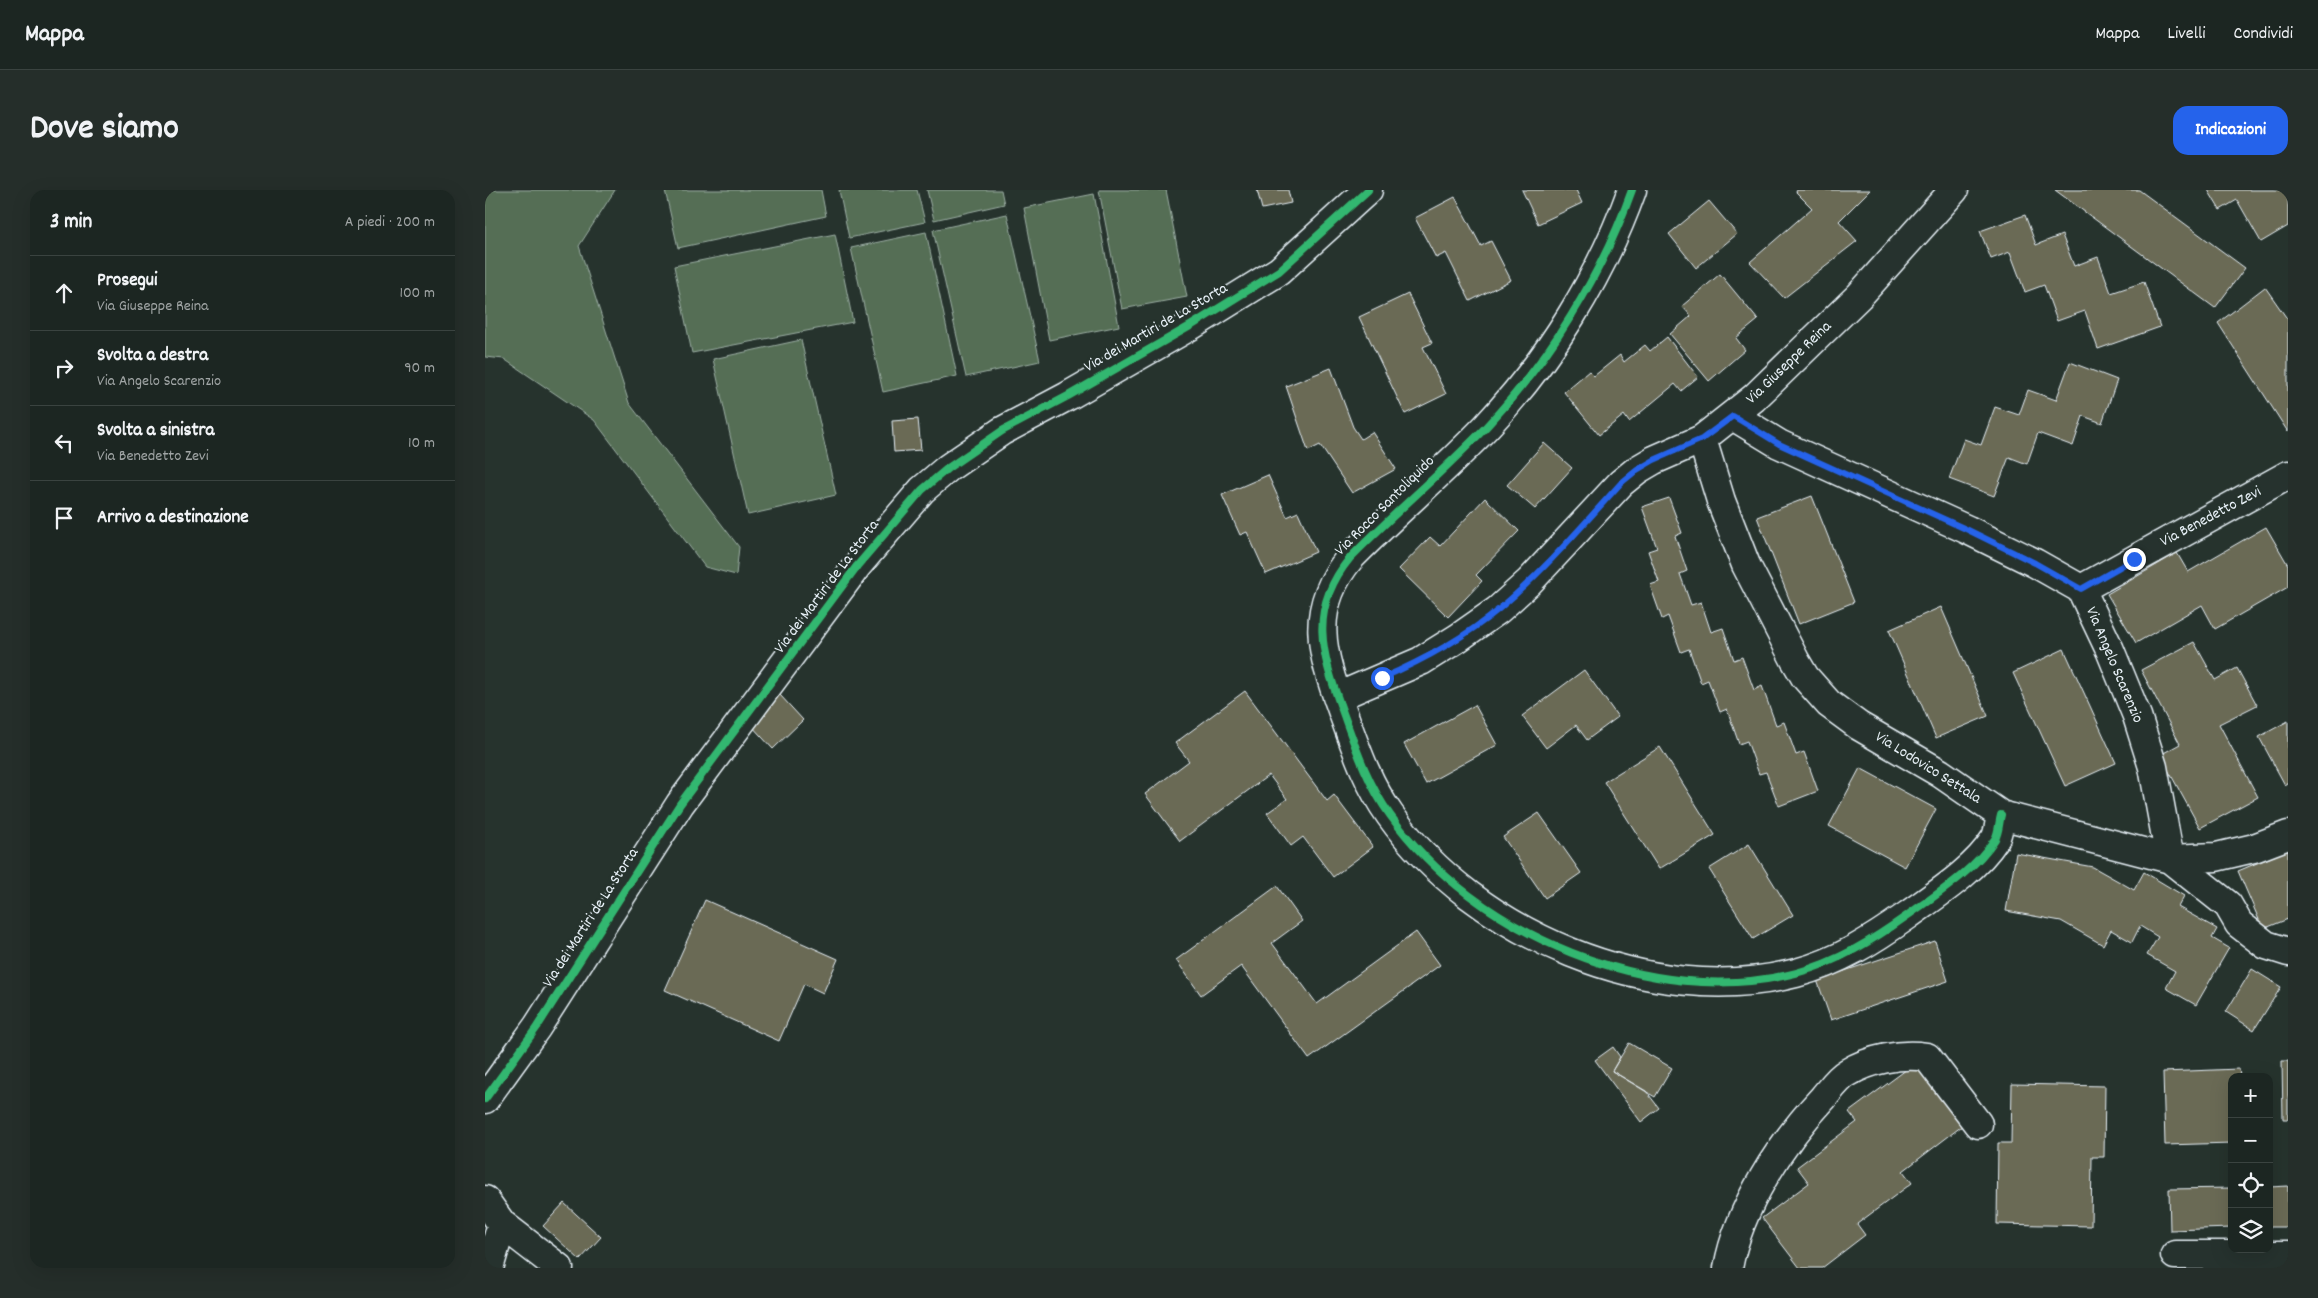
<!DOCTYPE html>
<html lang="it">
<head>
<meta charset="utf-8">
<style>
  body { margin:0; font-family:Dekko,sans-serif; background:#252e2a; color:#f1f3f6 }
  .controls { position:absolute; right:15px; bottom:15px; display:grid; overflow:hidden; border-radius:10px; box-shadow:0 5px 20px #0002 }
  .controls button { width:45px; height:45px; display:grid; place-items:center; padding:0; border:0; border-bottom:1px solid #3a4340; background:#1c2622; color:#f1f3f6; font:25px sans-serif }
  .stop { position:absolute; width:15px; height:15px; margin:-11px; border:4px solid #2563eb; border-radius:50%; background:#fff }
  .stop.end { background:#2563eb; border-color:#fff; box-shadow:0 1px 5px #0008 }
  .list { margin:0; padding:0; list-style:none }
  h2 { display:flex; justify-content:space-between; align-items:center; height:65px; margin:0; padding:0 20px; font-size:21px }
  h2 small { font-size:16px; font-weight:400; color:#a0a5a5 }
  .list li { display:grid; grid-template-columns:32px 1fr auto; gap:15px; align-items:center; box-sizing:border-box; height:75px; padding:0 20px; border-top:1px solid #3a4340 }
  .list b { display:block; font-size:19px; white-space:nowrap }
  .list p { margin:0; font-size:16px; white-space:nowrap; color:#a0a5a5 }
  .list em { font-size:16px; font-style:normal; color:#a0a5a5 }
  .icon { flex:none; width:28px; height:28px; fill:none; stroke:currentColor; stroke-width:2; stroke-linecap:round; stroke-linejoin:round }
  .map { position:relative; flex:none; width:1803px; height:1078px; overflow:hidden; border-radius:15px }
  header { display:flex; align-items:center; gap:30px; box-sizing:border-box; height:70px; padding:0 25px; background:#1c2622; border-bottom:1px solid #3a4340 }
  header strong { font-size:24px }
  nav { display:flex; gap:28px; margin-inline-start:auto; font-size:18px }
  .intro { display:flex; align-items:center; justify-content:space-between; box-sizing:border-box; height:120px; padding:0 30px }
  h1 { margin:0; font-size:35px }
  .button { padding:12px 22px; border-radius:15px; background:#2563eb; color:#fff; font-size:18px; font-weight:700 }
  main { display:flex; gap:30px; padding:0 30px }
  aside { flex:1; background:#1c2622; border-radius:15px; box-shadow:0 5px 20px #0002 }
  .map>svg:first-child { display:block }
</style>
</head>
<body>
<header>
<strong>Mappa</strong>
<nav><a>Mappa</a><a>Livelli</a><a>Condividi</a></nav>
</header>
<div class="intro"><h1>Dove siamo</h1><a class="button">Indicazioni</a></div>
<main>
<aside>
<h2>3 min<small>A piedi · 200 m</small></h2>
<ul class="list">
<li><svg class="icon" aria-label="ahead" viewBox="0 0 24 24"><path d="M12 20V5M6 11l6-6 6 6"/></svg><div><b>Prosegui</b><p>Via Giuseppe Reina</p></div><em>100 m</em></li>
<li><svg class="icon" aria-label="right" viewBox="0 0 24 24"><path d="M7 20v-9h11M14 6l5 5-5 5"/></svg><div><b>Svolta a destra</b><p>Via Angelo Scarenzio</p></div><em>90 m</em></li>
<li><svg class="icon" aria-label="left" viewBox="0 0 24 24"><path d="M17 20v-9H6M10 6l-5 5 5 5"/></svg><div><b>Svolta a sinistra</b><p>Via Benedetto Zevi</p></div><em>10 m</em></li>
<li><svg class="icon" aria-label="arrive" viewBox="0 0 24 24"><path d="M6 21V4h12l-3 4 3 4H6"/></svg><div><b>Arrivo a destinazione</b></div></li>
</ul>
</aside>
<div class="map">
<svg width="1803" height="1078" viewBox="0 0 1803 1078">
  <rect width="100%" height="100%" fill="#26332d"/>
  <filter id="ink" filterUnits="userSpaceOnUse"><feTurbulence type="fractalNoise" baseFrequency=".02" numOctaves="2"/><feDisplacementMap in="SourceGraphic" scale="10" xChannelSelector="R" yChannelSelector="G"/><feConvolveMatrix kernelMatrix="1 2 1 2 8 2 1 2 1" color-interpolation-filters="sRGB"/></filter>
  <g filter="url(#ink)">
    <path fill="#546e55" stroke="#9eb0a6" d="M 0,0 L 130,0 L 94,56 L 144,213 L 254,357 L 251,385 L 220,377 L 109,230 L 19,169 L 0,167 Z
      M 180,0 L 336,0 L 341,26 L 193,58 Z
      M 354,0 L 432,0 L 440,32 L 364,48 Z
      M 442,0 L 516,0 L 519,14 L 449,30 Z
      M 614,0 L 681,0 L 702,107 L 637,119 Z
      M 609,4 L 634,136 L 564,150 L 539,18 Z
      M 522,24 L 555,171 L 481,187 L 448,40 Z
      M 441,42 L 472,186 L 398,202 L 366,58 Z
      M 350,44 L 368,132 L 207,163 L 189,76 Z
      M 316,150 L 351,305 L 263,325 L 228,169 Z"/>
    <path fill="#6b6a55" stroke="#e8f1f8" d="M 772,0 L 803,0 L 806,13 L 777,19 Z
      M 1037,0 L 1091,0 L 1097,13 L 1053,34 Z
      M 1312,0 L 1385,0 L 1354,31 L 1372,51 L 1299,108 L 1265,72 L 1327,18 L 1311,2 Z
      M 1570,0 L 1654,0 L 1760,78 L 1730,118 Z
      M 1723,0 L 1803,0 L 1803,36 L 1776,52 L 1752,10 L 1735,20 Z
      M 970,7 L 996,56 L 1006,51 L 1026,90 L 985,111 L 961,63 L 951,68 L 930,28 Z
      M 1224,11 L 1252,44 L 1211,78 L 1184,44 Z
      M 1540,25 L 1551,55 L 1577,45 L 1589,76 L 1613,67 L 1626,103 L 1659,92 L 1675,137 L 1613,159 L 1600,121 L 1572,131 L 1559,95 L 1540,102 L 1525,62 L 1506,69 L 1495,41 Z
      M 1235,84 L 1273,130 L 1251,148 L 1260,160 L 1224,191 L 1185,144 L 1206,126 L 1197,116 Z
      M 1780,97 L 1803,130 L 1803,242 L 1733,133 Z
      M 923,104 L 947,153 L 938,157 L 961,204 L 920,224 L 874,127 Z
      M 1182,147 L 1213,187 L 1196,201 L 1190,194 L 1144,232 L 1139,225 L 1114,245 L 1079,202 L 1104,181 L 1109,186 L 1135,165 L 1139,172 L 1160,155 L 1165,161 Z
      M 1585,172 L 1632,190 L 1617,233 L 1598,226 L 1588,256 L 1553,243 L 1542,274 L 1524,267 L 1509,306 L 1464,289 L 1479,249 L 1496,255 L 1510,217 L 1534,225 L 1543,200 L 1571,210 Z
      M 846,178 L 868,237 L 876,249 L 887,242 L 911,279 L 867,303 L 835,255 L 823,261 L 801,196 Z
      M 433,229 L 436,260 L 409,262 L 407,231 Z
      M 1059,253 L 1087,278 L 1050,319 L 1022,295 Z
      M 783,285 L 802,327 L 813,322 L 831,362 L 781,384 L 762,342 L 755,345 L 737,305 Z
      M 1327,306 L 1369,412 L 1314,434 L 1272,327 Z
      M 1000,308 L 1034,341 L 991,385 L 997,391 L 963,427 L 914,379 L 945,347 L 955,356 Z
      M 1184,308 L 1197,343 L 1190,346 L 1202,381 L 1195,384 L 1206,415 L 1216,412 L 1226,442 L 1238,438 L 1249,470 L 1257,467 L 1269,500 L 1277,496 L 1291,535 L 1299,532 L 1311,565 L 1319,562 L 1333,601 L 1294,616 L 1281,582 L 1274,584 L 1262,551 L 1254,554 L 1242,519 L 1235,522 L 1223,490 L 1216,493 L 1204,459 L 1196,462 L 1183,426 L 1177,429 L 1165,395 L 1174,392 L 1163,361 L 1172,358 L 1157,317 Z
      M 1781,337 L 1803,375 L 1803,397 L 1730,439 L 1717,415 L 1651,453 L 1622,404 L 1692,363 L 1703,382 Z
      M 1456,417 L 1503,526 L 1451,548 L 1404,440 Z
      M 1709,452 L 1730,490 L 1752,478 L 1772,515 L 1734,534 L 1773,607 L 1715,638 L 1675,565 L 1695,554 L 1656,480 Z
      M 1579,459 L 1631,573 L 1580,596 L 1528,483 Z
      M 1099,480 L 1133,527 L 1102,550 L 1091,535 L 1061,558 L 1037,526 Z
      M 760,501 L 842,611 L 849,605 L 888,657 L 848,687 L 818,647 L 806,656 L 782,623 L 802,609 L 784,585 L 695,651 L 660,604 L 704,571 L 690,553 Z
      M 295,505 L 318,530 L 288,559 L 265,534 Z
      M 990,515 L 1012,555 L 941,594 L 919,554 Z
      M 1803,531 L 1803,593 L 1800,595 L 1774,547 Z
      M 1175,557 L 1230,645 L 1174,679 L 1119,592 Z
      M 1375,578 L 1451,619 L 1420,677 L 1344,636 Z
      M 1054,623 L 1096,683 L 1060,708 L 1018,647 Z
      M 1264,654 L 1308,725 L 1268,749 L 1224,679 Z
      M 1803,660 L 1803,729 L 1778,739 L 1753,681 Z
      M 1531,663 L 1608,677 L 1649,700 L 1659,682 L 1699,706 L 1693,717 L 1732,739 L 1727,748 L 1744,758 L 1711,815 L 1681,798 L 1690,781 L 1662,765 L 1673,747 L 1655,736 L 1647,752 L 1626,740 L 1618,755 L 1576,731 L 1521,721 Z
      M 792,696 L 817,731 L 787,753 L 832,814 L 931,742 L 955,775 L 824,869 L 756,776 L 716,805 L 691,770 Z
      M 220,710 L 353,769 L 338,803 L 319,794 L 294,851 L 180,800 Z
      M 1450,751 L 1463,791 L 1346,830 L 1332,790 Z
      M 1767,779 L 1796,797 L 1769,840 L 1741,822 Z
      M 1144,853 L 1187,878 L 1170,907 L 1127,881 Z
      M 1128,857 L 1135,867 L 1127,881 L 1161,901 L 1174,918 L 1156,932 L 1110,870 Z
      M 1433,871 L 1481,933 L 1418,981 L 1427,993 L 1372,1034 L 1380,1045 L 1337,1078 L 1315,1078 L 1277,1028 L 1324,993 L 1312,977 L 1372,932 L 1364,922 Z
      M 1797,871 L 1803,871 L 1803,929 L 1798,929 Z
      M 1754,879 L 1755,887 L 1747,887 L 1747,953 L 1680,955 L 1678,882 Z
      M 1527,894 L 1620,896 L 1619,967 L 1607,967 L 1606,1036 L 1512,1034 L 1513,953 L 1526,953 Z
      M 1803,996 L 1803,1037 L 1784,1037 L 1784,997 Z
      M 1747,998 L 1747,1038 L 1685,1040 L 1684,999 Z
      M 79,1013 L 116,1047 L 95,1070 L 58,1036 Z"/>
    <g fill="none" stroke-linecap="round" stroke-linejoin="round">
      <defs>
        <path id="minor" d="M 1147,0 C 1116,87 1064,170 1001,237 C 958,282 909,323 865,368 C 823,419 836,462 857,520 C 870,556 882,593 905,625 C 990,744 1167,820 1311,783 C 1353,772 1388,750 1423,725 C 1452,704 1490,680 1510,649 C 1514,642 1514,632 1516,625
          M 1248,226 L 1294,254 L 1483,340 L 1550,373 L 1596,399 L 1625,460 L 1652,526 L 1668,577 L 1685,669
          M 1217,249 L 1236,311 L 1261,375 L 1310,470 L 1320,487 L 1344,514 L 1374,536 L 1455,583 L 1516,625 L 1685,669 L 1743,715 L 1754,734 L 1781,755 L 1803,762
          M 1596,399 L 1803,285
          M 852,507 L 936,471 L 973,448 L 1013,420 L 1044,392 L 1136,293 L 1152,280 L 1169,270 L 1217,249 L 1269,208 L 1374,106 L 1469,0
          M 1685,669 L 1731,667 L 1769,658 L 1803,645
          M 0,909 L 52,837 L 195,614 L 372,376 L 437,300 L 463,278 L 517,241 L 583,206 L 707,135 L 794,81 L 883,0
          M 0,1010 L 17,1034 L 74,1078
          M 1690,1065 L 1803,1065
          M 4,1078 L 17,1034
          M 1243,1078 C 1254,1017 1296,953 1338,908 C 1345,900 1353,888 1362,883 C 1385,869 1416,863 1442,867 L 1493,934"/>
      </defs>
      <use href="#minor" stroke="#e8f1f8" stroke-width="31"/>
      <use href="#minor" stroke="#26332d" stroke-width="28"/>
      <defs>
        <path id="cycleway" d="M 1147,0 C 1116,87 1064,170 1001,237 C 958,282 909,323 865,368 C 823,419 836,462 857,520 C 870,556 882,593 905,625 C 990,744 1167,820 1311,783 C 1353,772 1388,750 1423,725 C 1452,704 1490,680 1510,649 C 1514,642 1514,632 1516,625
          M 0,909 L 52,837 L 195,614 L 372,376 L 437,300 L 463,278 L 517,241 L 583,206 L 707,135 L 794,81 L 883,0"/>
      </defs>
      <use href="#cycleway" stroke="#26332d" stroke-width="11"/>
      <use href="#cycleway" stroke="#33b770" stroke-width="8"/>
    </g>
  </g>
  <g fill="none" stroke-linecap="round" stroke-linejoin="round" filter="url(#ink)">
    <path stroke="#2563eb" stroke-width="6" d="M 897,488 C 939,470 979,448 1014,419 C 1059,381 1097,336 1136,293 L 1152,280 L 1169,270 L 1217,249 L 1248,226 L 1294,254 L 1483,340 L 1550,373 L 1596,399 L 1649,369"/>
  </g>
  <g text-anchor="middle" dominant-baseline="central" stroke-width="4.5" stroke-linejoin="round" paint-order="stroke">
    <g font-size="16" fill="#e8f1f8" stroke="#26332d">
      <text transform="translate(671 138) rotate(-30)">Via dei Martiri de La Storta</text>
      <text transform="translate(1304 173) rotate(-44)">Via Giuseppe Reina</text>
      <text transform="translate(900 316) rotate(-45)">Via Rocco Santoliquido</text>
      <text transform="translate(1726 327) rotate(-28)">Via Benedetto Zevi</text>
      <text transform="translate(342 397) rotate(-53)">Via dei Martiri de La Storta</text>
      <text transform="translate(1629 475) rotate(67)">Via Angelo Scarenzio</text>
      <text transform="translate(1443 578) rotate(32)">Via Lodovico Settala</text>
      <text transform="translate(106 728) rotate(-57)">Via dei Martiri de La Storta</text>
    </g>
  </g>
</svg>
<div class="controls">
<button>+</button>
<button>−</button>
<button><svg class="icon" aria-label="locate" viewBox="0 0 24 24"><circle cx="12" cy="12" r="6"/><path d="M12 2v4M12 18v4M2 12h4M18 12h4"/></svg></button>
<button><svg class="icon" aria-label="layers" viewBox="0 0 24 24"><path d="M12 4l9 5-9 5-9-5zM3 14l9 5 9-5"/></svg></button>
</div>
<div class="stop" style="left:897px;top:488px"></div>
<div class="stop end" style="left:1649px;top:369px"></div>
</div>
</main>
</body>
</html>
